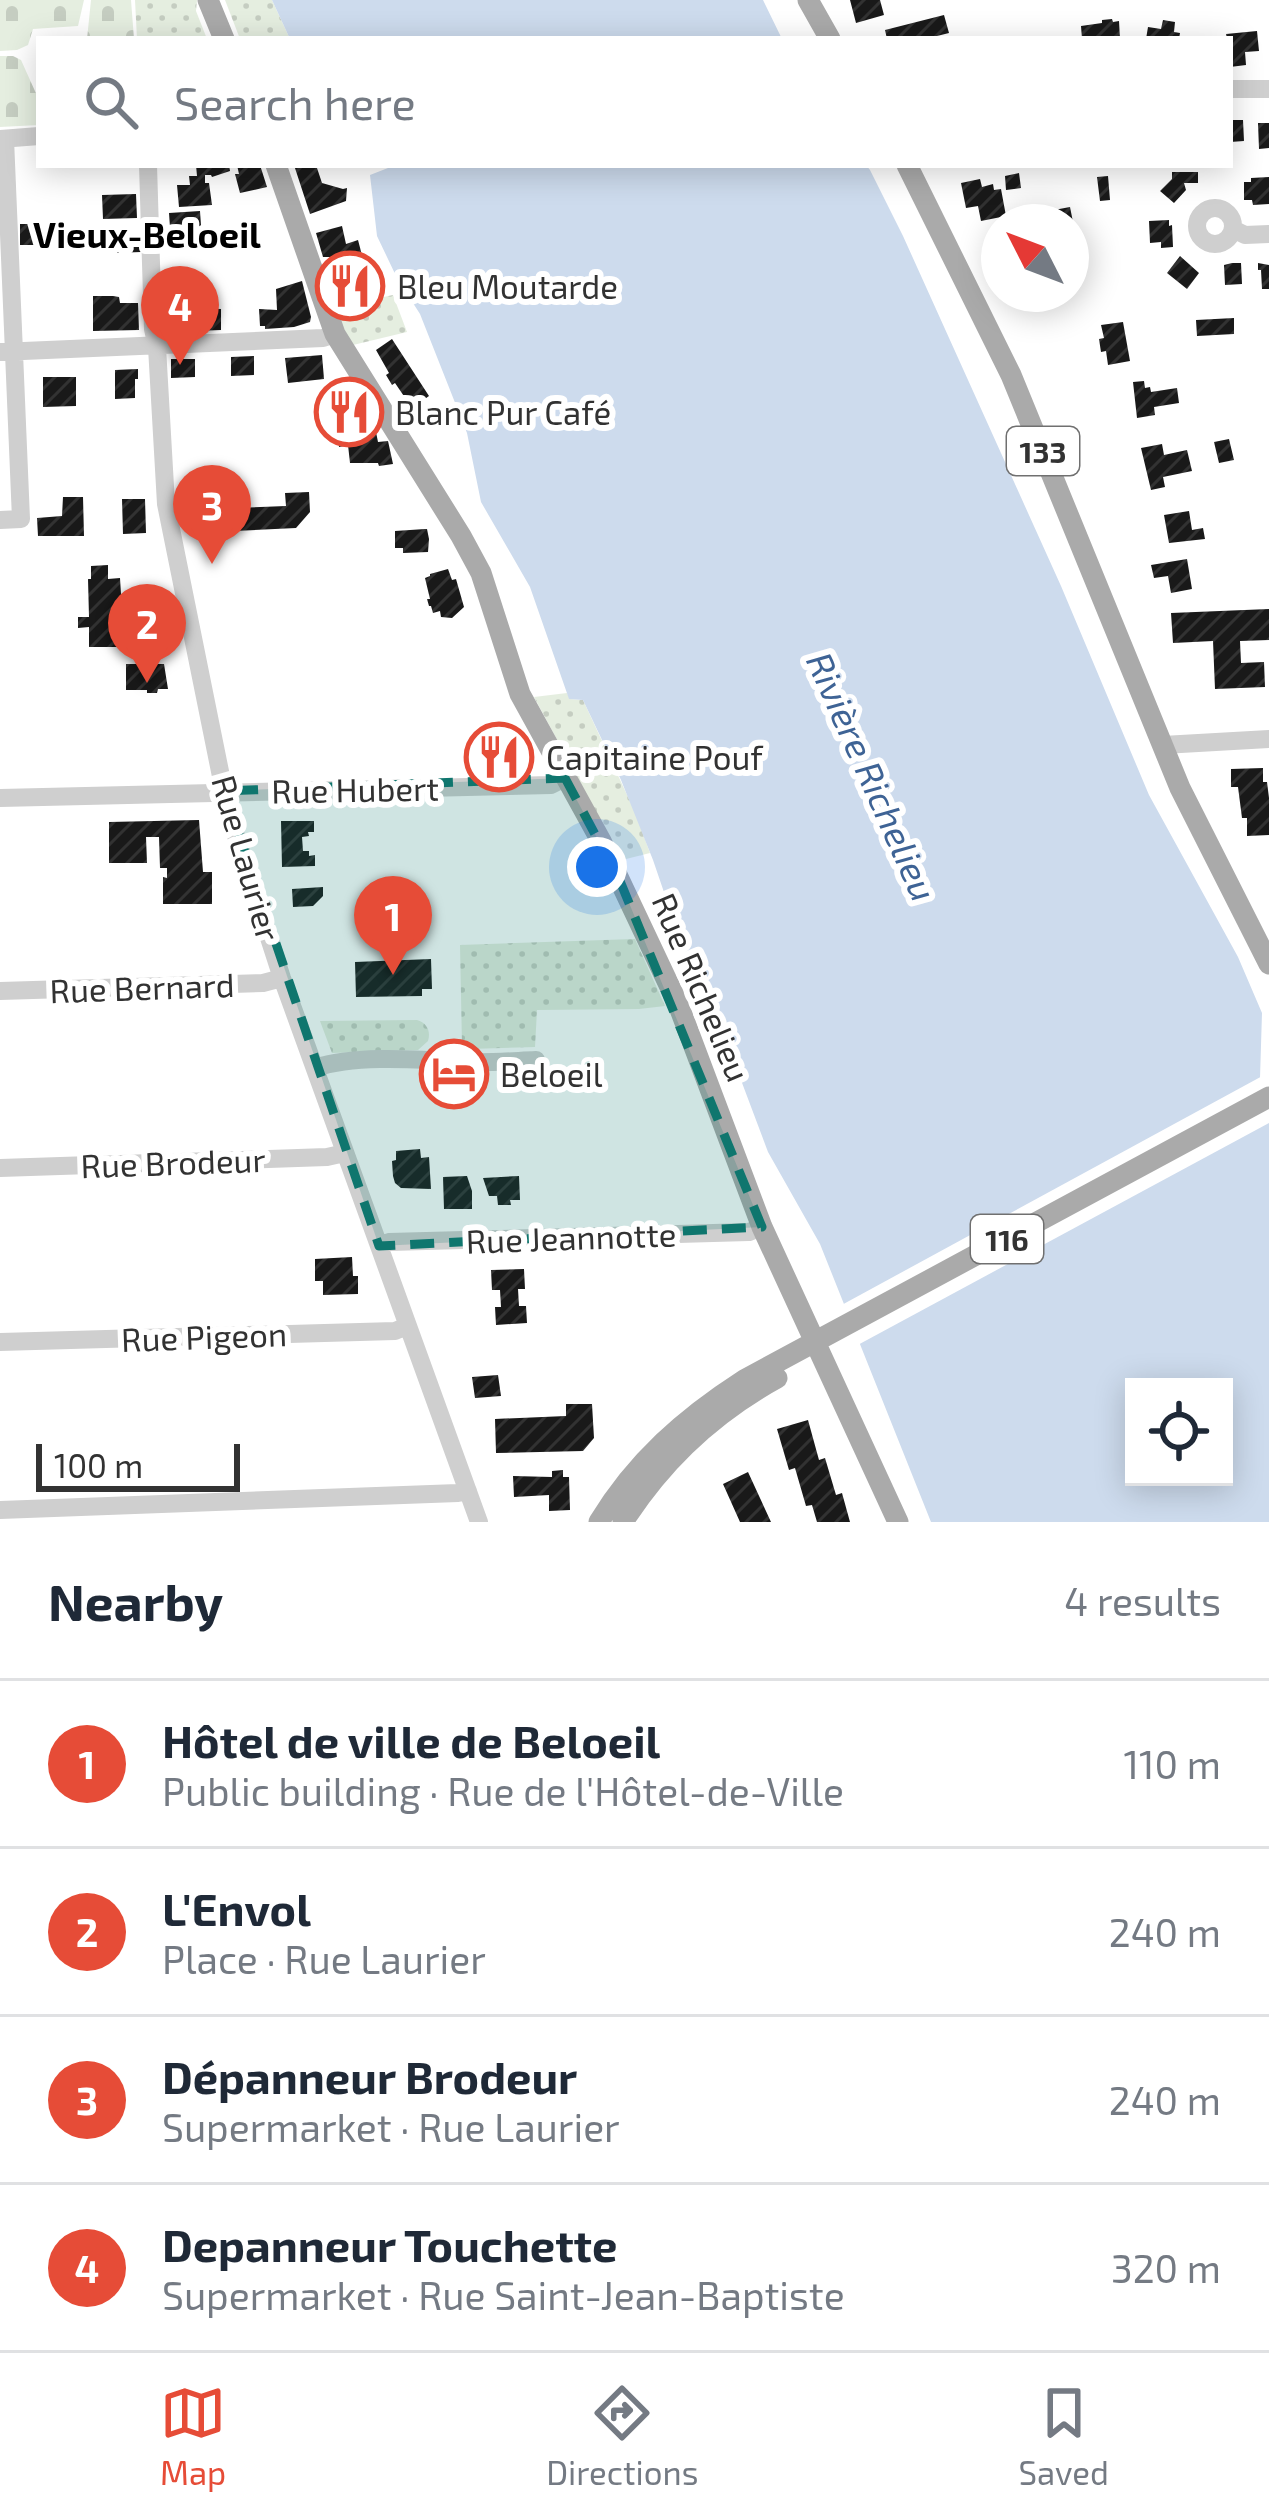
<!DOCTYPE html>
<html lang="en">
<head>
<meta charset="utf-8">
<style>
  body { margin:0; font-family:"Exo 2",sans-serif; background:#f2f2f3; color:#1f2937 }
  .controls { position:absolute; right:36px; bottom:36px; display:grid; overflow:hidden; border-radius:0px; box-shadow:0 6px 30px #0003 }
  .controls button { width:108px; height:108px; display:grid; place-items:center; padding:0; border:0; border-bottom:3px solid #e0e1e3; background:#fff; color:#1f2937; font:60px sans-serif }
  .compass { position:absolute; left:981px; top:204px; width:108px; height:108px; border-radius:50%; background:#fff; box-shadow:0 6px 30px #0003; rotate:312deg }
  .scale { position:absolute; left:36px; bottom:30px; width:204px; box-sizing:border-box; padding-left:12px; border:6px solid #323232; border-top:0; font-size:33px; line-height:42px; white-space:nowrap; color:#323232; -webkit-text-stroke:9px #fff; paint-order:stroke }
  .you { position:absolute; left:597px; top:867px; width:42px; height:42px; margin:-30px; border:9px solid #fff; border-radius:50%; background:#1a73e8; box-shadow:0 0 0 18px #1a73e833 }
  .badge { display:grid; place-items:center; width:78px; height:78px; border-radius:50%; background:#e64c37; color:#fff; font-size:39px; font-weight:700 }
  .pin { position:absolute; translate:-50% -99px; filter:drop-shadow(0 3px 6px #0008) }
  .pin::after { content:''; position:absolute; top:63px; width:42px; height:36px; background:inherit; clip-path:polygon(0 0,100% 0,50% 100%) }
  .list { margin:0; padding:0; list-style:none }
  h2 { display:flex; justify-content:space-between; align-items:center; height:156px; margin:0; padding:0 48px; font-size:51px }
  h2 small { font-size:39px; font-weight:400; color:#747a83 }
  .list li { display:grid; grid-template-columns:78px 1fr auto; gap:36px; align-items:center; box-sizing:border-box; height:168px; padding:0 48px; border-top:3px solid #e0e1e3 }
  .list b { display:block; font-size:45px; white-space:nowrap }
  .list p { margin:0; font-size:39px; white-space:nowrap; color:#747a83 }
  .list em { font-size:39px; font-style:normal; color:#747a83 }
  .icon { flex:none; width:66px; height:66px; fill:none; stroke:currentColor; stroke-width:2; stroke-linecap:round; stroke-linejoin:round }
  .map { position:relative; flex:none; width:1269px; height:1522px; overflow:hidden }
  .search { position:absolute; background:#fff; box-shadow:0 6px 30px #0003; left:36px; right:36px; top:36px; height:132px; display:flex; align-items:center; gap:30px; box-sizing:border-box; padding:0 42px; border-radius:0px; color:#747a83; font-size:45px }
  .sheet { height:828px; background:#fff }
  nav { display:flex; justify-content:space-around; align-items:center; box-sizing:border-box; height:168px; border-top:3px solid #e0e1e3; background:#fff; font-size:33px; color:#747a83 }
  nav a { display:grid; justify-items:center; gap:6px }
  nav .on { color:#e64c37 }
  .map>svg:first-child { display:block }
</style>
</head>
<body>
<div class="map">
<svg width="1269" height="1522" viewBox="0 0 1269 1522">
  <defs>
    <pattern id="cemetery-stones" width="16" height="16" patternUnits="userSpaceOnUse" patternTransform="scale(3)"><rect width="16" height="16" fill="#e5eee0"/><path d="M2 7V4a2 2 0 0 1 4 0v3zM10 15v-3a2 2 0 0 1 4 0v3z" fill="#c5cdc1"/></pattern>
    <pattern id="park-dots" width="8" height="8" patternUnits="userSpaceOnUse" patternTransform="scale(3)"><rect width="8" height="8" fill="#e5eee0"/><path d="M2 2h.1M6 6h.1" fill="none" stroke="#c5cdc1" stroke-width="1.8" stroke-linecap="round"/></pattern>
    <pattern id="building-hatch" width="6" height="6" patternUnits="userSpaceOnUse" patternTransform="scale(3)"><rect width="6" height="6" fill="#191919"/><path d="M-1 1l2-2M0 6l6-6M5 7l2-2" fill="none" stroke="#323232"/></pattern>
  </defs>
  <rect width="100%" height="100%" fill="#fff"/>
  <path fill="url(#cemetery-stones)" d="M 0,0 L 84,0 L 78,26 L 33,29 L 28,45 L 17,50 L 0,51 Z
    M 91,0 L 131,0 L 134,39 L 87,39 Z
    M 0,56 L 13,56 L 21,60 L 39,100 L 39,125 L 0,127 Z"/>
  <path fill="url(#park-dots)" d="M 135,0 L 197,0 L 196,11 L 207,39 L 137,39 Z
    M 225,0 L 272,0 L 290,39 L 240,39 Z
    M 393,295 L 407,332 L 353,345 L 342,326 L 336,307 Z
    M 567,693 L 570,699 L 583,700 L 635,812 L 650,853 L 622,860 L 534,697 Z
    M 635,939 L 665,1006 L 639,1009 L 537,1010 L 535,1047 L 468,1049 L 462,1045 L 460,945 Z
    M 417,1020 C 427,1023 431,1031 428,1041 L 418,1050 L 332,1053 L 320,1021 Z"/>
  <path fill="#cddbed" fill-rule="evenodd" d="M 272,0 L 763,0 L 782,39 L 290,39 Z
    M 388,165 L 866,165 L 870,170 L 903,236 L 1061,586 L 1149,795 L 1238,957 L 1262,1013 L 1260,1078 L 1269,1104 L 1269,1522 L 931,1522 L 820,1244 L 768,1152 L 715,1011 L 718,1003 L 707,997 L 681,942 L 653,860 L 621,780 L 583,700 L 569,699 L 530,587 L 481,502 L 467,433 L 420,314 L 397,278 L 377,236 L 370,175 L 388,168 ZM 1134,1387 L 1224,1387 L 1224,1477 L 1134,1477 Z"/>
  <path fill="#fff" d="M 1266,1074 L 1269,1087 L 1269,1123 L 854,1347 L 838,1307 Z"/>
  <path fill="url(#building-hatch)" d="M 850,0 L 880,0 L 884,15 L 856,23 Z
    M 944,15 L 949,33 L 925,39 L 887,39 L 885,30 Z
    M 1112,19 L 1113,22 L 1119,21 L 1120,39 L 1082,39 L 1081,26 L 1102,23 L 1102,20 Z
    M 1163,20 L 1175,22 L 1174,32 L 1180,33 L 1179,39 L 1146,39 L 1148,27 L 1161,29 Z
    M 1257,31 L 1259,51 L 1245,52 L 1246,65 L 1230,67 L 1230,39 L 1227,39 L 1226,34 Z
    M 1230,120 L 1243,120 L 1244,141 L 1230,142 Z
    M 1258,123 L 1269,123 L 1269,148 L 1259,149 Z
    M 196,165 L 229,165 L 230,171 L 212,177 L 211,175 L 205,175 L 205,183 L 209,183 L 212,205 L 179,207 L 177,185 L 190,185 L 189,176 L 197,176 Z
    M 237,165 L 260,165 L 267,187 L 240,193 L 235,174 L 239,174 Z
    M 294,165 L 316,165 L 322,183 L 343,189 L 347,188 L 346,201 L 310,214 Z
    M 1172,172 L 1198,172 L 1198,183 L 1184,183 L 1186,190 L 1174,203 L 1160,191 L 1172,179 Z
    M 1019,173 L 1021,188 L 1006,190 L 1005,176 Z
    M 1108,176 L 1110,200 L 1100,201 L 1097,177 Z
    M 1269,177 L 1269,204 L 1253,205 L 1252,200 L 1244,200 L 1244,182 L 1251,182 L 1251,178 Z
    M 980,179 L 982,187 L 993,184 L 994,190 L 1001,189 L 1006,216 L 981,221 L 978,206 L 966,208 L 961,183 Z
    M 136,194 L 137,218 L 103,219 L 102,195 Z
    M 1070,207 L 1073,222 L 1040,222 L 1038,213 Z
    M 200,211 L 202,240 L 171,242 L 169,213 Z
    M 1169,220 L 1169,226 L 1172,225 L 1173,247 L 1161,248 L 1161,242 L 1150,243 L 1149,221 Z
    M 20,224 L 55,224 L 55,245 L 20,245 Z
    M 342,226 L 346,244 L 358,240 L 363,259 L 337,266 L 335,257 L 323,257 L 316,233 Z
    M 141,236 L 141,252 L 114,253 L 113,237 Z
    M 1180,256 L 1199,273 L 1187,289 L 1167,273 Z
    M 1232,263 L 1241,263 L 1242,284 L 1225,285 L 1224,265 Z
    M 1258,263 L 1269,265 L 1269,289 L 1262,289 L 1261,270 L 1258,270 Z
    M 302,281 L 311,317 L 310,322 L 294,327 L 265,329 L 265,326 L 260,326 L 259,309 L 277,310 L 276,289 Z
    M 168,293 L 191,293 L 191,299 L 194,299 L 195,308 L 221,309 L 221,330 L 168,332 Z
    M 93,296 L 113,296 L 119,297 L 120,303 L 138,303 L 139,330 L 93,331 Z
    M 1234,318 L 1234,334 L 1197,336 L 1196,320 Z
    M 1123,322 L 1130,361 L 1108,365 L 1106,351 L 1101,352 L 1099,339 L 1104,338 L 1101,325 Z
    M 392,339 L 429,396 L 412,408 L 395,383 L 392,385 L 386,375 L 389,373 L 376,350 Z
    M 322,355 L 324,379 L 288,383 L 285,358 Z
    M 254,356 L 254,375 L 231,376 L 231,357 Z
    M 171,359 L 195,359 L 195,377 L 171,378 Z
    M 138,369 L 138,379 L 135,379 L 135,398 L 115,399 L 115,370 Z
    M 43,377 L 76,377 L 76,406 L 43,407 Z
    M 1144,381 L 1145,388 L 1150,387 L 1151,392 L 1177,388 L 1179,403 L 1154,407 L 1155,415 L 1137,418 L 1133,382 Z
    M 348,394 L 353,395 L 368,418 L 373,417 L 378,442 L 388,441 L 393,464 L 379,466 L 378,463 L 350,463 L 348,445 L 339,447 L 337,427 L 339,427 L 327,407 Z
    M 1229,439 L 1234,460 L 1219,463 L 1214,442 Z
    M 1162,444 L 1164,455 L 1187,450 L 1192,471 L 1163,477 L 1165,487 L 1151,490 L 1141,448 Z
    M 309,492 L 310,512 L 296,528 L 213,532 L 212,509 L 286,506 L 285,493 Z
    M 63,497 L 83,497 L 84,536 L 38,536 L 37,518 L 62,516 Z
    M 122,499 L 145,499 L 146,533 L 123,534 Z
    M 1189,511 L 1192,530 L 1203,528 L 1205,539 L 1169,543 L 1164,515 Z
    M 425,529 L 427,529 L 429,539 L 428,552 L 403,553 L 403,548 L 395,548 L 395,531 Z
    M 1187,559 L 1192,589 L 1171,593 L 1168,576 L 1154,578 L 1151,565 Z
    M 108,565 L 108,579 L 120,578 L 122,610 L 125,610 L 125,617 L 121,618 L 121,647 L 89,647 L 89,627 L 78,628 L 78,617 L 89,617 L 88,579 L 91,579 L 91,566 Z
    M 448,569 L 452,580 L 456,579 L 464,607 L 452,618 L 441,617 L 440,611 L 433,613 L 431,606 L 429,606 L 427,599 L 430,599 L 425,578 L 430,576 L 430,574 Z
    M 1269,609 L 1269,640 L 1240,641 L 1241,663 L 1264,662 L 1265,687 L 1215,689 L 1213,641 L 1173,643 L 1171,613 Z
    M 126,664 L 164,664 L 168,689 L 158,689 L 157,693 L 147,693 L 147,690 L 126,690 Z
    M 510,747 L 511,767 L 484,767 L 483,748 Z
    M 1263,768 L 1263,782 L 1267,782 L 1269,798 L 1269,835 L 1247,836 L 1247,818 L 1242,818 L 1238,787 L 1231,787 L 1231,769 Z
    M 199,820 L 203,872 L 212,872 L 212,904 L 163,904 L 163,877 L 167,878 L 167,868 L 160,868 L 159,837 L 146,837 L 147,863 L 109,863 L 109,822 Z
    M 281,821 L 314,821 L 314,832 L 308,832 L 309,836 L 302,837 L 303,851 L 309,851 L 309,856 L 315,855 L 315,866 L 282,867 Z
    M 323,887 L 323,896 L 313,906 L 293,907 L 292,889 Z
    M 431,959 L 432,989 L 422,989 L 422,996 L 356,997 L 355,962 Z
    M 420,1149 L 421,1158 L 429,1157 L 431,1189 L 401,1188 L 395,1183 L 393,1176 L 392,1161 L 396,1160 L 396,1151 Z
    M 467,1176 L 472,1191 L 472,1209 L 444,1209 L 443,1177 Z
    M 519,1176 L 520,1200 L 510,1200 L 511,1205 L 498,1205 L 497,1196 L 489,1196 L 483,1178 Z
    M 352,1257 L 353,1276 L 358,1276 L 358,1294 L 323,1295 L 323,1281 L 315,1281 L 315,1259 Z
    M 524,1269 L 525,1289 L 518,1289 L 519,1306 L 526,1306 L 527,1323 L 496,1325 L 495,1307 L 501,1307 L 500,1290 L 492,1290 L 491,1270 Z
    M 498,1375 L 501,1396 L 475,1398 L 472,1377 Z
    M 566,1404 L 592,1404 L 594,1438 L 583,1451 L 496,1453 L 495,1419 L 566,1416 Z
    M 808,1420 L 819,1460 L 825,1458 L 836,1495 L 842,1493 L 850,1522 L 817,1522 L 812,1505 L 806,1506 L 795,1468 L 789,1470 L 777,1429 Z
    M 563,1470 L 563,1477 L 569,1477 L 570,1510 L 549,1511 L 549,1495 L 514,1497 L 513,1476 L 552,1477 L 552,1471 Z
    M 748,1472 L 771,1522 L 740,1522 L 723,1484 Z"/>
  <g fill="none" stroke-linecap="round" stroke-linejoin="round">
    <path stroke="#cfcfcf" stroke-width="18" d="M 1230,89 L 1269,89
      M 0,139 L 39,136
      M 148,165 L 153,329 L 157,347 L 166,504 L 228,811 L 282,978 L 479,1522
      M1197 226a18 18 0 1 1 36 0a18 18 0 1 1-36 0Z
      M 1233,229 L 1245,235 L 1269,234
      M 0,352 L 323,338 L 335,334
      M 0,520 L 21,519 L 5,139
      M 1163,745 L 1269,739
      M 0,798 L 551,785 L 565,778
      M 0,991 L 263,983 L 282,978
      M 315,1068 C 358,1054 423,1060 468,1062 C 490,1063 513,1061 536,1060
      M 0,1168 L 327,1157 L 345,1153
      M 379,1246 L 389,1242 L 749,1232 L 762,1227
      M 0,1342 L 395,1331 L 407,1326
      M 0,1510 L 458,1493 L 468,1491"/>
    <path stroke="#aaa" stroke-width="21" d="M 208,0 L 224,39
      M 808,0 L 830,39
      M 276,165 L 335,334 L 461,536 L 481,573 L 520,694 L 601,841 L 678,1004 L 762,1227 L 898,1522
      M 907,165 L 1011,375 L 1180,788 L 1269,964
      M 599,1522 C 636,1461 685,1418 744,1380 L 1269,1097
      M 623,1522 C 662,1461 713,1413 777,1378"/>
  </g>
  <path fill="#0f766e" fill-opacity="0.2" stroke="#0f766e" stroke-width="9" stroke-dasharray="24 15" stroke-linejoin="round" d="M 565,778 L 620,881 L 762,1227 L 379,1246 L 224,791 Z"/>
  <defs>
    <symbol id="restaurant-ring" viewBox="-11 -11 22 22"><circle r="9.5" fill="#fff" stroke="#e64c37" stroke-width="1.5"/><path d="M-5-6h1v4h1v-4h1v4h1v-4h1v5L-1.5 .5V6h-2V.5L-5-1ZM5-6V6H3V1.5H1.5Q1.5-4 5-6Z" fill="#e64c37"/></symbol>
    <symbol id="hotel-ring" viewBox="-11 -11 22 22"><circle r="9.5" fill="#fff" stroke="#e64c37" stroke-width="1.5"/><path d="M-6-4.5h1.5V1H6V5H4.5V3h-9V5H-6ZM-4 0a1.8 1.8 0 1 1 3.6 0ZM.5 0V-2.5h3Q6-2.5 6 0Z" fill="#e64c37"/></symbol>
  </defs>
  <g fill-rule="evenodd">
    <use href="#restaurant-ring" x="312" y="248" width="76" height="76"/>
    <use href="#restaurant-ring" x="311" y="374" width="76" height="76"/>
    <use href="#restaurant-ring" x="461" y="719" width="76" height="76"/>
    <use href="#hotel-ring" x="416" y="1036" width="76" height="76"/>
  </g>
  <g text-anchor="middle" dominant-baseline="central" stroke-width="12" stroke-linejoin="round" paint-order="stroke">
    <g fill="#fff" stroke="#707070" stroke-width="3">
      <rect x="1007" y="427" width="72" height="48" rx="9"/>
      <rect x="971" y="1215" width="72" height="48" rx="9"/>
    </g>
    <g font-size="30" font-weight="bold" fill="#323232">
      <text x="1043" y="451">133</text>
      <text x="1007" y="1239">116</text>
    </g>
    <g font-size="33" fill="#323232" stroke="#fff" text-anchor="start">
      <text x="397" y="286">Bleu Moutarde</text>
      <text x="395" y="412">Blanc Pur Café</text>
      <text x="546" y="757">Capitaine Pouf</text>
      <text x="500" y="1074">Beloeil</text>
    </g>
    <g font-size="33" fill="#323232" stroke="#fff">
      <text transform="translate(355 789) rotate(-1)">Rue Hubert</text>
      <text transform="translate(247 858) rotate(74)">Rue Laurier</text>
      <text transform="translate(142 987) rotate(-2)">Rue Bernard</text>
      <text transform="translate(702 987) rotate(67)">Rue Richelieu</text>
      <text transform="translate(173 1162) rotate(-2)">Rue Brodeur</text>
      <text transform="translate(571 1237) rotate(-2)">Rue Jeannotte</text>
      <text transform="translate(204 1336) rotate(-2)">Rue Pigeon</text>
    </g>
    <g font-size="36" font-weight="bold" fill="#000" stroke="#fff">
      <text x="147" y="233">Vieux-Beloeil</text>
    </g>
    <g font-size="36" font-style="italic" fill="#3e6395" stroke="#fff">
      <text transform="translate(873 776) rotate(66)">Rivière Richelieu</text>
    </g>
  </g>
</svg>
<div class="controls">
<button><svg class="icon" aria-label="locate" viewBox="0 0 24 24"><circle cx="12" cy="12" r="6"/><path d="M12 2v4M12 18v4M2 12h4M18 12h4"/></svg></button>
</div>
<svg class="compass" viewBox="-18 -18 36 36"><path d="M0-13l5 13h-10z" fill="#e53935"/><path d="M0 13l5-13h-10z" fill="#747a83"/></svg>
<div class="scale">100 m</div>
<div class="you"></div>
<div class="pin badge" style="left:393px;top:975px">1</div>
<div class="pin badge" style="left:147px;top:683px">2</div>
<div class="pin badge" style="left:212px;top:564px">3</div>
<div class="pin badge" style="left:180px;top:365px">4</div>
<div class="search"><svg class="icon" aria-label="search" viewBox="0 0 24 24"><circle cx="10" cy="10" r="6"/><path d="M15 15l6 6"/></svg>Search here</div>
</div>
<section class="sheet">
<h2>Nearby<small>4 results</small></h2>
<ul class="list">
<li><span class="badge">1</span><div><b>Hôtel de ville de Beloeil</b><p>Public building · Rue de l'Hôtel-de-Ville</p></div><em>110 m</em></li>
<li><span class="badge">2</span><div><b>L'Envol</b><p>Place · Rue Laurier</p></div><em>240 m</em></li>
<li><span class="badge">3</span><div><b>Dépanneur Brodeur</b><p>Supermarket · Rue Laurier</p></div><em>240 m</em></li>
<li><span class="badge">4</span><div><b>Depanneur Touchette</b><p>Supermarket · Rue Saint-Jean-Baptiste</p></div><em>320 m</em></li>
</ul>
</section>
<nav>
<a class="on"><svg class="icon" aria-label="map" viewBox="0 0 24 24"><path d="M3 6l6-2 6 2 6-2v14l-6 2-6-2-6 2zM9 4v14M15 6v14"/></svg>Map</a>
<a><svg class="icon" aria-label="directions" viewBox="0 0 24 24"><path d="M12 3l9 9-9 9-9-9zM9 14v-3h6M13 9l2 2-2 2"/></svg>Directions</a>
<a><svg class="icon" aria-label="saved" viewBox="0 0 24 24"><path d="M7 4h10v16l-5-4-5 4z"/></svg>Saved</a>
</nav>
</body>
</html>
